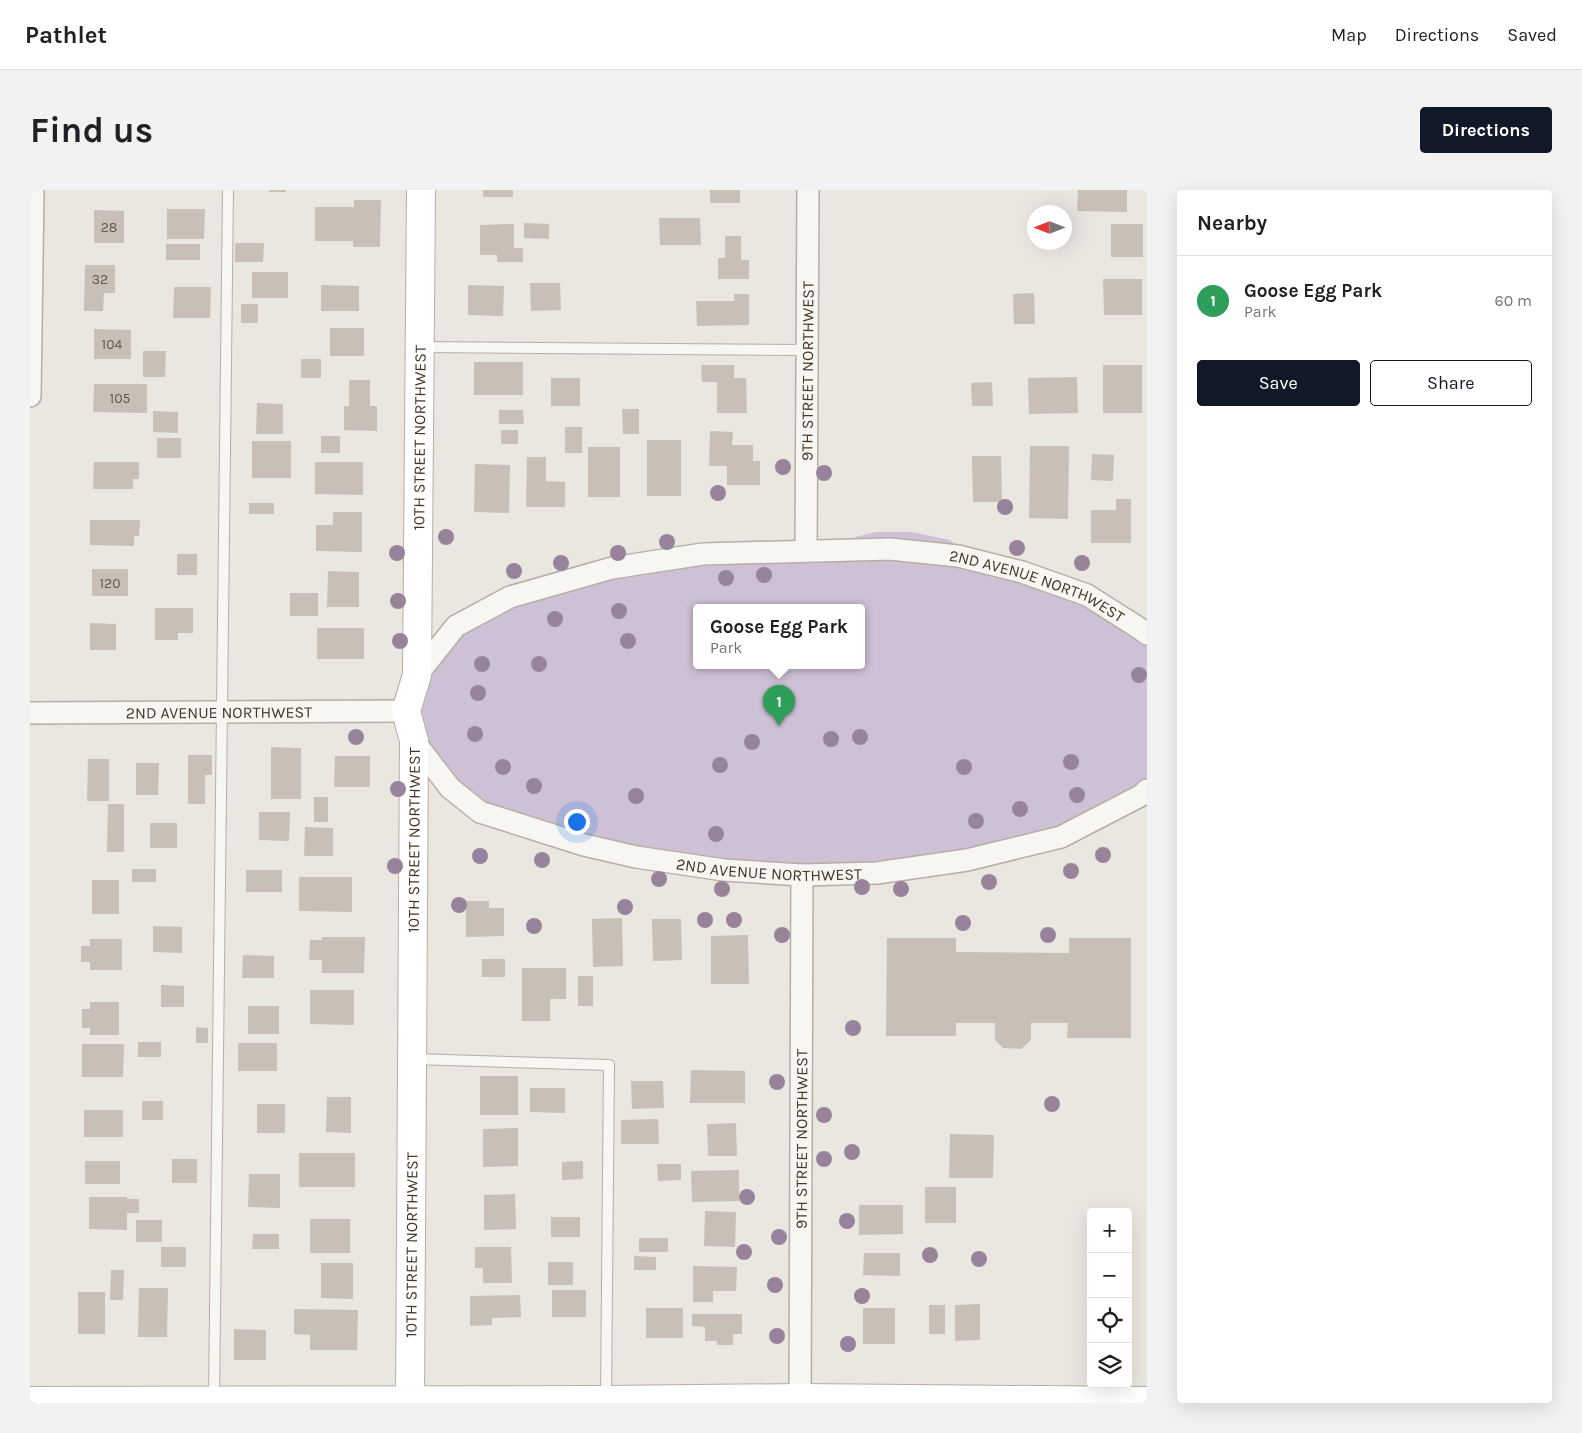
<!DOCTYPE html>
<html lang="en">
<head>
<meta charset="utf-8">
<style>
  body { margin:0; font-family:Karla,sans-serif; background:#f2f2f2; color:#202124 }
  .controls { position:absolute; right:15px; bottom:15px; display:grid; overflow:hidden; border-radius:5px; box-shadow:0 5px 20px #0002 }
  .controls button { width:45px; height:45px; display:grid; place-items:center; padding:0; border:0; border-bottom:1px solid #e0e0e0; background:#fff; color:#202124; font:25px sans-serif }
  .compass { position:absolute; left:997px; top:15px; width:45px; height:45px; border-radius:50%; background:#fff; box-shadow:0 5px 20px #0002; rotate:270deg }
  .you { position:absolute; left:546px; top:631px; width:18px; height:18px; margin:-12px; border:4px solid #fff; border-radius:50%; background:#1a73e8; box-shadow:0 0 0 8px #1a73e833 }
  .badge { display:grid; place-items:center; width:32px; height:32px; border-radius:50%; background:#111827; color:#fff; font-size:16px; font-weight:700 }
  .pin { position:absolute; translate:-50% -41px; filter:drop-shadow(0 1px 2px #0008) }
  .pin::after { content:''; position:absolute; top:26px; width:18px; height:15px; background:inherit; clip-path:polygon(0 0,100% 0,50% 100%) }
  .popup { position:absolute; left:663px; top:414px; width:172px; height:65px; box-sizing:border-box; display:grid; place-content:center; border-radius:5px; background:#fff; filter:drop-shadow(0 1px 4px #0005); font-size:16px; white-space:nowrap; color:#757577 }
  .popup b { font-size:19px; color:#202124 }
  .popup::after { content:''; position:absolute; left:50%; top:100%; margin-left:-10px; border:10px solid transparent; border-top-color:#fff }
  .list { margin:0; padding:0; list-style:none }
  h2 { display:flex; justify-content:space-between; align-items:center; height:65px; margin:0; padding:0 20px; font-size:21px }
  h2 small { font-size:16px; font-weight:400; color:#757577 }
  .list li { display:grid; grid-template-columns:32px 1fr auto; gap:15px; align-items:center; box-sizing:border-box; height:90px; padding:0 20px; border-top:1px solid #e0e0e0 }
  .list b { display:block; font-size:19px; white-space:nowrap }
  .list p { margin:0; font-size:16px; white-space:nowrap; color:#757577 }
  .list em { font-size:16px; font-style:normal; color:#757577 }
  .actions { display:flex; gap:10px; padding:15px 20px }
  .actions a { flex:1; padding:11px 0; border:1px solid #111827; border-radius:5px; text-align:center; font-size:18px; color:#111827 }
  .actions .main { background:#111827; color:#fff }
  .icon { flex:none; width:28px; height:28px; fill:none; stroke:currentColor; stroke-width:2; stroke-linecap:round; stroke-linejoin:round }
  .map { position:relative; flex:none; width:1117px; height:1213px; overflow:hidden; border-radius:5px }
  header { display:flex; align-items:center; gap:30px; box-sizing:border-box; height:70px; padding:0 25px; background:#fff; border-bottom:1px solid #e0e0e0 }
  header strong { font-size:24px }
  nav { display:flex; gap:28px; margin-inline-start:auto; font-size:18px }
  .intro { display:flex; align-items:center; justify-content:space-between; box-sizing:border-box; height:120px; padding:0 30px }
  h1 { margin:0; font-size:35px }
  .button { padding:12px 22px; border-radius:5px; background:#111827; color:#fff; font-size:18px; font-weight:700 }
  main { display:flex; gap:30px; padding:0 30px }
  aside { flex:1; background:#fff; border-radius:5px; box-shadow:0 5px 20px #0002 }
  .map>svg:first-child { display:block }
</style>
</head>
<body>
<header>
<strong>Pathlet</strong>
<nav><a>Map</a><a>Directions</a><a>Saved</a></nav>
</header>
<div class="intro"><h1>Find us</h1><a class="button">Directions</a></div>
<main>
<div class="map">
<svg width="1117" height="1213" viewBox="0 0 1117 1213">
  <rect width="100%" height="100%" fill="#eae6e0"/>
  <path fill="#cec1d5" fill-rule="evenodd" d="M 846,342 L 882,342 L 920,350 L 940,369 L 992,382 L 1117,444 L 1117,600 L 1031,647 L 937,670 L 694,680 L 450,622 L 384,551 L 387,485 L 426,436 L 582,378 L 821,360 L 825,347 ZM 666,417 L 832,417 L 832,475 L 666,475 Z"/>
  <path fill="#c8c0b7" d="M 239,0 L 256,0 L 256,2 L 239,2 Z
    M 453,0 L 483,0 L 483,7 L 453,7 Z
    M 680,0 L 710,0 L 710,13 L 680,13 Z
    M 1048,0 L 1097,0 L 1097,22 L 1047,21 Z
    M 324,10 L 351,10 L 350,57 L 323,57 L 323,51 L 285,51 L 285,17 L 324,17 Z
    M 137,19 L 175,19 L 174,49 L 137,49 Z
    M 64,20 L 94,21 L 94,53 L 64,53 Z
    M 629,28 L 670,28 L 671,55 L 630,55 Z
    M 494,33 L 519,34 L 519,49 L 494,48 Z
    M 484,34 L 484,58 L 493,58 L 493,72 L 467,72 L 467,65 L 450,65 L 450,35 Z
    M 1081,34 L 1113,34 L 1113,67 L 1081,67 Z
    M 695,46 L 711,46 L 711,70 L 719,70 L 719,89 L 688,89 L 688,68 L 695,68 Z
    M 205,53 L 234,53 L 233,72 L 205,72 Z
    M 136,54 L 170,54 L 170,70 L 136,70 Z
    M 55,75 L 85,75 L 85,103 L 74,103 L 73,121 L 54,121 Z
    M 222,82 L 258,82 L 258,108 L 222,108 Z
    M 1073,89 L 1112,89 L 1112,125 L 1074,125 Z
    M 500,93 L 530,93 L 531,120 L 501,121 Z
    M 291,95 L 329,96 L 329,121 L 291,121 Z
    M 438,95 L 474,96 L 473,126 L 438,125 Z
    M 144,97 L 181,97 L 180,128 L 143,128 Z
    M 1004,103 L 1005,134 L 984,134 L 983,104 Z
    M 704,104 L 719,104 L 719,135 L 667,136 L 666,111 L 704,111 Z
    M 211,114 L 228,114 L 228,133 L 211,133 Z
    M 300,138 L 334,138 L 334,166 L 300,166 Z
    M 64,139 L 101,140 L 101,169 L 64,169 Z
    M 113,161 L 136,161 L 135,187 L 113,187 Z
    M 271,169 L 291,169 L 291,188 L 271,188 Z
    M 444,172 L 493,172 L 493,205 L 444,205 Z
    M 671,175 L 704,175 L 704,188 L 716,188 L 717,223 L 687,223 L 687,192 L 672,192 Z
    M 1073,175 L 1112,175 L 1112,223 L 1073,223 Z
    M 1047,187 L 1048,223 L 999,224 L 998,188 Z
    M 521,188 L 550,188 L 550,216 L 521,216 Z
    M 319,190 L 340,190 L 340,216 L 347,216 L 347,241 L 314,240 L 314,216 L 319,216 Z
    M 962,192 L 963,216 L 942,216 L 941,193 Z
    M 64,194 L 117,194 L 117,223 L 63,222 Z
    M 227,213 L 253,214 L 253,244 L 226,244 Z
    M 592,219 L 609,219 L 609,244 L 593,244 Z
    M 469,220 L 493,220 L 494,234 L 469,234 Z
    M 123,221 L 148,222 L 148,243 L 123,242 Z
    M 535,237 L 552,237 L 552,263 L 535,263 Z
    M 471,240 L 488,240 L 488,254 L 471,254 Z
    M 680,241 L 703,242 L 702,255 L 723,255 L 723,271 L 730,271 L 730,295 L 697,295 L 697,276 L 679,276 Z
    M 291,246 L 310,246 L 310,263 L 291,263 Z
    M 127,248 L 151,248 L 151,268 L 127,268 Z
    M 617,250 L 651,250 L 651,306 L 617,306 Z
    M 222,251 L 261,251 L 261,288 L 222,288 Z
    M 1000,256 L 1039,256 L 1038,329 L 999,328 Z
    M 558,257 L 590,257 L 590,307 L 558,307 Z
    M 1062,264 L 1084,265 L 1083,291 L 1061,290 Z
    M 942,266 L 971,266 L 972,312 L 943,312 Z
    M 497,267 L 516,267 L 516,291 L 535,292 L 535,317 L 496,317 Z
    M 64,272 L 109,272 L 109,289 L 103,289 L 103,299 L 63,299 Z
    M 285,272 L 333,272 L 333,305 L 285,304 Z
    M 445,274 L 480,275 L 479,323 L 444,322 Z
    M 1086,309 L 1101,309 L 1101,353 L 1061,353 L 1061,320 L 1086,320 Z
    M 219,313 L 244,313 L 244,324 L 219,324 Z
    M 303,322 L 332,322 L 332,362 L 286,361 L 286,335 L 303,335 Z
    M 60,330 L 110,330 L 109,346 L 104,346 L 104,356 L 60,355 Z
    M 147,364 L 167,364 L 167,385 L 147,385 Z
    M 62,379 L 98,379 L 98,406 L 62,406 Z
    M 298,381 L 329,382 L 329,417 L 297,417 Z
    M 260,403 L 288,403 L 288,426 L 260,426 Z
    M 125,418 L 163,418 L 163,443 L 148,443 L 148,450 L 125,450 Z
    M 60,433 L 86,434 L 86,460 L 60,460 Z
    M 287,438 L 334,438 L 334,469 L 287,469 Z
    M 241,557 L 271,558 L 271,609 L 241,609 Z
    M 158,565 L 182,565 L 182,585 L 175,585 L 175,614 L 158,614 Z
    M 305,566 L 340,566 L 340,597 L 304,597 Z
    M 58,569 L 79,569 L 79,611 L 57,611 Z
    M 106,573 L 129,573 L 128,605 L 106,605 Z
    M 284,607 L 298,607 L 298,632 L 284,632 Z
    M 78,614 L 94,614 L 94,662 L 77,662 Z
    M 229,622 L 260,622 L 259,651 L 229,650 Z
    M 120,633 L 147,633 L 147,658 L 120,658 Z
    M 275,637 L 303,638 L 303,666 L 274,666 Z
    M 102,679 L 126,679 L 126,692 L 102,692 Z
    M 216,680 L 252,680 L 252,702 L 216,702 Z
    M 269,687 L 322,687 L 322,722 L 269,721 Z
    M 62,690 L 89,690 L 89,724 L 62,724 Z
    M 436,711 L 459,711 L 459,718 L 474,718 L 474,746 L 436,747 Z
    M 592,728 L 593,776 L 563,777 L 562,729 Z
    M 622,729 L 651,729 L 652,770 L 623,771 Z
    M 123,736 L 152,737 L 152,763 L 123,762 Z
    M 718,745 L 719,794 L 681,794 L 681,746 Z
    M 292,747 L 335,747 L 334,783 L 292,783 L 292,770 L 279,770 L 280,750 L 292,750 Z
    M 857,748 L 926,748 L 926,762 L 1039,763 L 1039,748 L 1101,748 L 1101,848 L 1037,848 L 1038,833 L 1001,833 L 1001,850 L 991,859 L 973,858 L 965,850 L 965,833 L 926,833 L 926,846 L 856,846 Z
    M 60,749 L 92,749 L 92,780 L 60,780 L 60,772 L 51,772 L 51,756 L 60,756 Z
    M 213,765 L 244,766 L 244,788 L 212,788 Z
    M 452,769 L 475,769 L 475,787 L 452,787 Z
    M 492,778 L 536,778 L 536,809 L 520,809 L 520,831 L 492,831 Z
    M 548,786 L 563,786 L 563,816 L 548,816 Z
    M 131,795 L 154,796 L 154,817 L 131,817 Z
    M 280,800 L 324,800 L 324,835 L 280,834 Z
    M 60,812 L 89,812 L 89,845 L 60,845 L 60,838 L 52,838 L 52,819 L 60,819 Z
    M 218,816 L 249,816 L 249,844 L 218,844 Z
    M 166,837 L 178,838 L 178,853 L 166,853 Z
    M 108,852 L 131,852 L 131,867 L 108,867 Z
    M 208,853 L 247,853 L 247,881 L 208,881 Z
    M 52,854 L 94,854 L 93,887 L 52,887 Z
    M 661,880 L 715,881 L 715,913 L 660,913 Z
    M 450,886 L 488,886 L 488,925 L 450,925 Z
    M 601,891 L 633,891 L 634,918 L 602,919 Z
    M 500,898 L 535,898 L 535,923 L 500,922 Z
    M 297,907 L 321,907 L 321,943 L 296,942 Z
    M 112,911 L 133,911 L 133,930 L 112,930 Z
    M 227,914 L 255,914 L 255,943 L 227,943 Z
    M 54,920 L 93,920 L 93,947 L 54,947 Z
    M 628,929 L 629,954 L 591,954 L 591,930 Z
    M 706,933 L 707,966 L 678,966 L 677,934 Z
    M 488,938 L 488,976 L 453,977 L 453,939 Z
    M 920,944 L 964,945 L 963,988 L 919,988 Z
    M 269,963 L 325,963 L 325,997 L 269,997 Z
    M 142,969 L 167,969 L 167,993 L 142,993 Z
    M 55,971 L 90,971 L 90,994 L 55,994 Z
    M 553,971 L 553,989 L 532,990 L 532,972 Z
    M 627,974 L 651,974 L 651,990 L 628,991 Z
    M 709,980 L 709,1011 L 662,1012 L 661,981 Z
    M 219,984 L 250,984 L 250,1018 L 218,1017 Z
    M 895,997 L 926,997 L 926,1033 L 895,1033 Z
    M 485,1004 L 486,1039 L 454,1040 L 454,1005 Z
    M 59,1007 L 97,1007 L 97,1009 L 109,1009 L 109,1023 L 97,1023 L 97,1040 L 59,1039 Z
    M 829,1015 L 873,1015 L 873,1044 L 829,1045 Z
    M 675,1021 L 706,1022 L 705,1057 L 674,1056 Z
    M 521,1027 L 550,1027 L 550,1047 L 521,1047 Z
    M 280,1029 L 320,1029 L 320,1063 L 280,1063 Z
    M 106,1030 L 132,1030 L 132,1052 L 106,1052 Z
    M 223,1044 L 249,1044 L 249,1059 L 222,1059 Z
    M 609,1048 L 638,1048 L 638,1062 L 609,1062 Z
    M 131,1057 L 156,1057 L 156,1077 L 131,1077 Z
    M 445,1057 L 481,1057 L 482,1093 L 453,1093 L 453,1078 L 445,1078 Z
    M 834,1063 L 870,1063 L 870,1086 L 833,1085 Z
    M 604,1066 L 626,1067 L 626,1080 L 604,1080 Z
    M 518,1072 L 543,1072 L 543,1095 L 518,1095 Z
    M 291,1073 L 323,1073 L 323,1109 L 291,1108 Z
    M 663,1076 L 707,1077 L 706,1101 L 683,1101 L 683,1112 L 663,1112 Z
    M 81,1080 L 94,1080 L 93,1110 L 80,1110 Z
    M 109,1098 L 138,1098 L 137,1147 L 108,1147 Z
    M 522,1100 L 556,1100 L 556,1127 L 522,1127 Z
    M 48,1102 L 75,1102 L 75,1144 L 48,1144 Z
    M 490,1105 L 491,1127 L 462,1128 L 462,1135 L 440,1136 L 440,1106 Z
    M 950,1114 L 950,1150 L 925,1151 L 925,1115 Z
    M 899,1115 L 915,1115 L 915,1144 L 899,1144 Z
    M 616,1118 L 653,1118 L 653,1148 L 616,1148 Z
    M 833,1118 L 865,1118 L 865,1154 L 833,1154 Z
    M 264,1119 L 328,1120 L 327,1160 L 280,1160 L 280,1145 L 264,1144 Z
    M 662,1124 L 712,1124 L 712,1144 L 703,1144 L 703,1155 L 687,1155 L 687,1151 L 675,1151 L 675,1137 L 662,1136 Z
    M 204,1139 L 236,1140 L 236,1170 L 204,1170 Z"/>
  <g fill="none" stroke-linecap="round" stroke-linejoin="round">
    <defs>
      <path id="lane" d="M 391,157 L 778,160
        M 383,869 L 579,875 L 576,1209
        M 184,1209 L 198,0"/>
      <g id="street">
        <path d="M 0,206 L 3,0"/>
        <path id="s1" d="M 776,361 L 778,0"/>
        <path id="s2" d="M 387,485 L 426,436 L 480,407 L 582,378 L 673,364 L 860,359 L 928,366 L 992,382 L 1057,405 L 1112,440 L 1117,444"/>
        <path id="s3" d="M 0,523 L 376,521"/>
        <path id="s4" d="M 384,551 L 420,598 L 450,622 L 554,655 L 606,667 L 694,680 L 772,685 L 847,683 L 937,670 L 1031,647 L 1112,605 L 1117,600"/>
        <path id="s5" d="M 770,1213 L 772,685"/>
      </g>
      <g id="secondary">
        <path id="s6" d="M 380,1210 L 384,551 L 376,521 L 387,485 L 391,0"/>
        <path d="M 0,1211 L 576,1210 L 770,1208 L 1117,1211"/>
      </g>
    </defs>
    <use href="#lane" stroke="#b5aea5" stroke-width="12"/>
    <use href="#street" stroke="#b5aea5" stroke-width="24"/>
    <use href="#secondary" stroke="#b5aea5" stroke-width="30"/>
    <use href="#lane" stroke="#f8f6f3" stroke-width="10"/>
    <use href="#street" stroke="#f8f6f3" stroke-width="21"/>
    <use href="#secondary" stroke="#fff" stroke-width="28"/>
  </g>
  <g fill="#98849a">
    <circle cx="753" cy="277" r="8"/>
    <circle cx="794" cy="283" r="8"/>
    <circle cx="688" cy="303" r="8"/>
    <circle cx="975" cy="317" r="8"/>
    <circle cx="416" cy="347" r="8"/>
    <circle cx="637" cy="352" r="8"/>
    <circle cx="987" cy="358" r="8"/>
    <circle cx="367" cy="363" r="8"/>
    <circle cx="588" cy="363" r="8"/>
    <circle cx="531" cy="373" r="8"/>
    <circle cx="1052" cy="373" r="8"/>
    <circle cx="484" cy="381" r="8"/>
    <circle cx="734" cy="385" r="8"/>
    <circle cx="696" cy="388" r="8"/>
    <circle cx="368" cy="411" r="8"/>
    <circle cx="589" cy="421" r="8"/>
    <circle cx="525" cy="429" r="8"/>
    <circle cx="370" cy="451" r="8"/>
    <circle cx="598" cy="451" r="8"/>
    <circle cx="452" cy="474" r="8"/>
    <circle cx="509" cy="474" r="8"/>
    <circle cx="1109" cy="485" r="8"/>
    <circle cx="448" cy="503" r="8"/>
    <circle cx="445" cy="544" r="8"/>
    <circle cx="326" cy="547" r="8"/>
    <circle cx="830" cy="547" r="8"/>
    <circle cx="801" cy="549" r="8"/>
    <circle cx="722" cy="552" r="8"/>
    <circle cx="1041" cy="572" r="8"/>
    <circle cx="690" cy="575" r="8"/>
    <circle cx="473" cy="577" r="8"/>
    <circle cx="934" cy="577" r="8"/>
    <circle cx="504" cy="596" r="8"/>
    <circle cx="368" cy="599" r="8"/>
    <circle cx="1047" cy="605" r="8"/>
    <circle cx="606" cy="606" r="8"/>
    <circle cx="990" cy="619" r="8"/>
    <circle cx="946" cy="631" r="8"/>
    <circle cx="686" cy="644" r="8"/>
    <circle cx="1073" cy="665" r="8"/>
    <circle cx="450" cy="666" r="8"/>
    <circle cx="512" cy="670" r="8"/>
    <circle cx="365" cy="676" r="8"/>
    <circle cx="1041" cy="681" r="8"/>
    <circle cx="629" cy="689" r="8"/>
    <circle cx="959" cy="692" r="8"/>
    <circle cx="832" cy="697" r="8"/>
    <circle cx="692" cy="699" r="8"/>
    <circle cx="871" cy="699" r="8"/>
    <circle cx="429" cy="715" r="8"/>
    <circle cx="595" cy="717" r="8"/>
    <circle cx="675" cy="730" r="8"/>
    <circle cx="704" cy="730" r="8"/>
    <circle cx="933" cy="733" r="8"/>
    <circle cx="504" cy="736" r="8"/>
    <circle cx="752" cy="745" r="8"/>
    <circle cx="1018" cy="745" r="8"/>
    <circle cx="823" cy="838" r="8"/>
    <circle cx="747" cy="892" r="8"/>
    <circle cx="1022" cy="914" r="8"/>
    <circle cx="794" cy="925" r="8"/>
    <circle cx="822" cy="962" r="8"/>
    <circle cx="794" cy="969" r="8"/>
    <circle cx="717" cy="1007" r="8"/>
    <circle cx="817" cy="1031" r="8"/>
    <circle cx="749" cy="1047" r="8"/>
    <circle cx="714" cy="1062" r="8"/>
    <circle cx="900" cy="1065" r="8"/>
    <circle cx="949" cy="1069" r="8"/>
    <circle cx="745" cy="1095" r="8"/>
    <circle cx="832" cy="1106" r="8"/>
    <circle cx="747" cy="1146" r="8"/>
    <circle cx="818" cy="1154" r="8"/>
  </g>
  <g text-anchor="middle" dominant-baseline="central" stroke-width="4" stroke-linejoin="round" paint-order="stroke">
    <g font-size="14" fill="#64594c">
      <text x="79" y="37">28</text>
      <text x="70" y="89">32</text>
      <text x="82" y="154">104</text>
      <text x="90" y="208">105</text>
      <text x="80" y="393">120</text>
    </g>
    <g font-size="16" fill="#433728" stroke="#f7f4f0">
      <text stroke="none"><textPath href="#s1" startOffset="180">9TH STREET NORTHWEST</textPath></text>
      <text stroke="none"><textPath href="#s6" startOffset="965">10TH STREET NORTHWEST</textPath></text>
      <text stroke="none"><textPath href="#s2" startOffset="662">2ND AVENUE NORTHWEST</textPath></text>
      <text stroke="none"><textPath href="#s3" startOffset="189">2ND AVENUE NORTHWEST</textPath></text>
      <text stroke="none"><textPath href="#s6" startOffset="560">10TH STREET NORTHWEST</textPath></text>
      <text stroke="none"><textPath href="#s4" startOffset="394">2ND AVENUE NORTHWEST</textPath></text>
      <text stroke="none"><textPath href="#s5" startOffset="264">9TH STREET NORTHWEST</textPath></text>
      <text stroke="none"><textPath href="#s6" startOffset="155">10TH STREET NORTHWEST</textPath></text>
    </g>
  </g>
</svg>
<div class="controls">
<button>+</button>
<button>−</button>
<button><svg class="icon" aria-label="locate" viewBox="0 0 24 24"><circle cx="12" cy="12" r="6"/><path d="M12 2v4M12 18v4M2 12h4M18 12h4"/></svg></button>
<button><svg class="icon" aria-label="layers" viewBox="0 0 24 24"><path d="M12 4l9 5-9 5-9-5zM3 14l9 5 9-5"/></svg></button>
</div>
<svg class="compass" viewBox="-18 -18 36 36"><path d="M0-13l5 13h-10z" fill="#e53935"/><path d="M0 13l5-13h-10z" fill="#757577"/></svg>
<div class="you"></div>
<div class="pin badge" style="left:749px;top:536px;background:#2e9e5b">1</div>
<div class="popup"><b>Goose Egg Park</b>Park</div>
</div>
<aside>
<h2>Nearby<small></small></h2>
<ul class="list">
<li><span class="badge" style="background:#2e9e5b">1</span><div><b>Goose Egg Park</b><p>Park</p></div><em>60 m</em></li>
</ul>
<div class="actions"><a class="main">Save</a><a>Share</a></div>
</aside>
</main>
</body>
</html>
